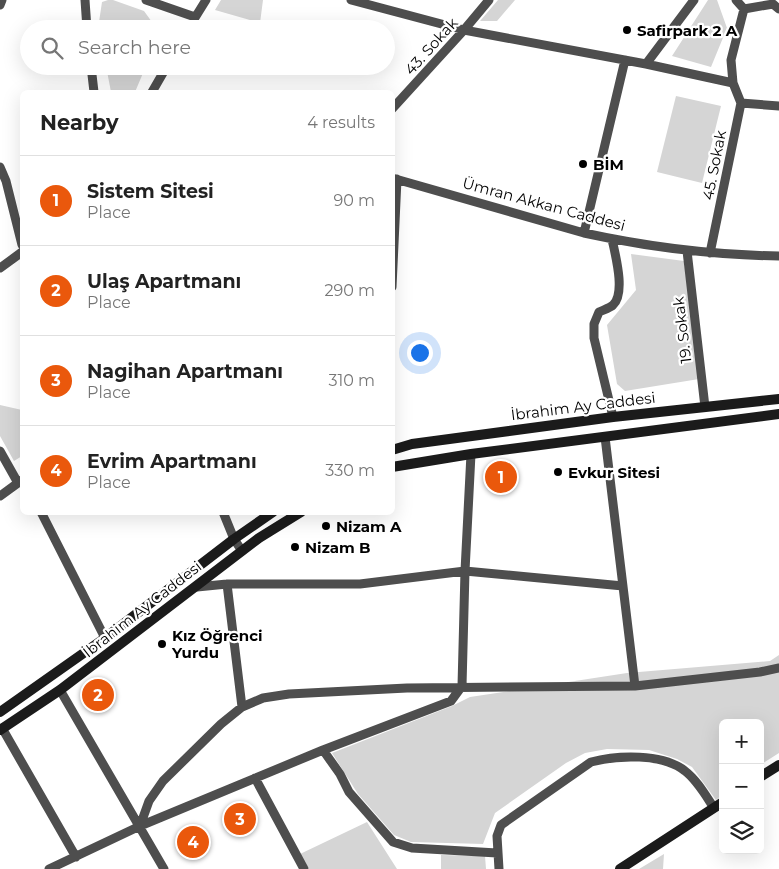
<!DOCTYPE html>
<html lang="en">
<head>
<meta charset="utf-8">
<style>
  body { margin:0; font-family:Montserrat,sans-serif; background:#f6f6f6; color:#222 }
  .controls { position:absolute; right:15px; bottom:15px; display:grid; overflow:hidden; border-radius:8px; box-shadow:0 5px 20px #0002 }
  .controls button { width:45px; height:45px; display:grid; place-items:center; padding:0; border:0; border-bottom:1px solid #e0e0e0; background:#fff; color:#222; font:25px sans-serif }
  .you { position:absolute; left:419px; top:352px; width:18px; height:18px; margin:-12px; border:4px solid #fff; border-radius:50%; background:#1a73e8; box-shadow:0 0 0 8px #1a73e833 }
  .badge { display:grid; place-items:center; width:32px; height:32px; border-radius:50%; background:#ea580c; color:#fff; font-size:16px; font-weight:700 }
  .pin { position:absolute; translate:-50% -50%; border:2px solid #fff; box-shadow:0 1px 5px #0006 }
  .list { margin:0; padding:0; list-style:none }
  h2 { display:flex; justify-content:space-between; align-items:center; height:65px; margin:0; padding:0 20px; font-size:21px }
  h2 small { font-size:16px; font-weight:400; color:#767676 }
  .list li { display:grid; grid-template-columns:32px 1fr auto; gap:15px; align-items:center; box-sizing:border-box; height:90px; padding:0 20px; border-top:1px solid #e0e0e0 }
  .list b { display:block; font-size:19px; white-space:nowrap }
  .list p { margin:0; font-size:16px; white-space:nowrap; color:#767676 }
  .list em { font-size:16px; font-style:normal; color:#767676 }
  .icon { flex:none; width:28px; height:28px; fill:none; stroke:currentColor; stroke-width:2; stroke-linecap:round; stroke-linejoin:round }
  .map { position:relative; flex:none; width:779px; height:869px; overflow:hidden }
  .search { position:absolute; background:#fff; box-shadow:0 5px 20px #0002; left:20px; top:20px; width:375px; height:55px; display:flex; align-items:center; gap:12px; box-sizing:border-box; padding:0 18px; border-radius:28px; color:#767676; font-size:19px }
  .panel { position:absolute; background:#fff; box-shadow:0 5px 20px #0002; left:20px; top:90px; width:375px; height:425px; border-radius:8px }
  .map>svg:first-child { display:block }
</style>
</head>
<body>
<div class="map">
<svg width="779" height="869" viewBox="0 0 779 869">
  <rect width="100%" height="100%" fill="#fff"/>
  <path fill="#d5d5d5" d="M 108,0 L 113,0 L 144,11 L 157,29 L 100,29 L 99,22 L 102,2 Z
    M 221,0 L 263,0 L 260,23 L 215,10 Z
    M 498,0 L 515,0 L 497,21 L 480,21 Z
    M 708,0 L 717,0 L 727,28 L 711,67 L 672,56 Z
    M 106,66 L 146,66 L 135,92 L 111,92 Z
    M 676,96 L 721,106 L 702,183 L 657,172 Z
    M 631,254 L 684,261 L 699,379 L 625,391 L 617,384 L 607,325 L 636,290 Z
    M 0,405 L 22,410 L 22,456 L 14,461 L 0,436 Z
    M 779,655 L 779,753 L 760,765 L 760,723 L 723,723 L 723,794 L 716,800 L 692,767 L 677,759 L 649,750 L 607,749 L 585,753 L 566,763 L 495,813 L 483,844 L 411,842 L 394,835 L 358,794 L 332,753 L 452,706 L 470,697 L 627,673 L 770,661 Z
    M 367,822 L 397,869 L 309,869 L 300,854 Z
    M 664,854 L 663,869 L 639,869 Z
    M 441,855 L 485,856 L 486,869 L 441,869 Z"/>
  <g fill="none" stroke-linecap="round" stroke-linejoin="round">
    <path stroke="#4e4e4e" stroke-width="9" d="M 85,0 L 87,29
      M 146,0 L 195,17
      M 351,0 L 464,30 L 646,64 L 733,83
      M 0,5 L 2,0
      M 744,9 L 773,4 L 779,9
      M 188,29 L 206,0
      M 646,64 L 694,0
      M 91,66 L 94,92
      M 152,92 L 167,66
      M 741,103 L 779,106
      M 392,109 L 464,30 L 489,0
      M 0,167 L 6,181 L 22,245
      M 392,178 L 584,233 C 648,247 713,255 779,256
      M 584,233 L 625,60
      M 612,239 C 615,254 626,293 613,305 C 610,308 603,310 599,312 L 594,324 L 594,338 L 613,417
      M 687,251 L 705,407
      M 710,253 L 741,103 L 733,83 L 731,60 L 744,9 L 736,0
      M 0,268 L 22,252
      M 392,287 L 397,179
      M 605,437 L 635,686
      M 0,451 L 18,483
      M 0,496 L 22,480
      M 41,512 L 105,638
      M 223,512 L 234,539 L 242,551
      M 227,584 L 242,707
      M 197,587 L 227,584 L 360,584 L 465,571 L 623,586
      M 60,690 L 164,869
      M 2,728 L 76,857
      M 323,750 L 340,774 L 349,792 L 393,842 L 412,848 L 497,853
      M 255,778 L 304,869
      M 140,826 L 323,750 L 451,701 L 462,686 L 465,571 L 471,454
      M 49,869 L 140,826 L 149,801 L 163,781 L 221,724 L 242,707 L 263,698 L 289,694 L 407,688 L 635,686 L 760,672 L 779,668
      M 499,869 L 497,836 L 501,825 L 591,762 C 617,755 663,753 685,771 C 697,780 706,796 714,808"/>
    <path stroke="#1b1b1b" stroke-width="10" d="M 392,450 L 412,444 L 613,417 L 779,399
      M 392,467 L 471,454 L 779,414
      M 0,712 L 105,638 L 234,539 L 273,512
      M 0,730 L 60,690 L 259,538 L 301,512
      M 760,777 L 779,765
      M 620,869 L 723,802"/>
  </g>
  <g fill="#000" stroke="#fff" stroke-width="2">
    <circle cx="627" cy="30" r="5"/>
    <circle cx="583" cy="164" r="5"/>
    <circle cx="558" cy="472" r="5"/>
    <circle cx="326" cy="526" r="5"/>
    <circle cx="295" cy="547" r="5"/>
    <circle cx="162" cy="644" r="5"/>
  </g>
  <g text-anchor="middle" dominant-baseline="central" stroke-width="4.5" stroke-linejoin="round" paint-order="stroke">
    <g font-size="15" font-weight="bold" fill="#000" stroke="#fff" text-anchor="start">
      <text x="637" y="30">Safirpark 2 A</text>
      <text x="593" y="164">BİM</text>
      <text x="568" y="472">Evkur Sitesi</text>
      <text x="336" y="526">Nizam A</text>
      <text x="305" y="547">Nizam B</text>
      <text x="172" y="635">Kız Öğrenci<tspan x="172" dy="17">Yurdu</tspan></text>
    </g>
    <g font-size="15" fill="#000" stroke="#fff">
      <text transform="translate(431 46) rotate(-48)">43. Sokak</text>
      <text transform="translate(714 165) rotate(-79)">45. Sokak</text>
      <text transform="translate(544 204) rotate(15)">Ümran Akkan Caddesi</text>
      <text transform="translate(682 330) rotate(-97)">19. Sokak</text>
      <text transform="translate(583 406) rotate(-7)">İbrahim Ay Caddesi</text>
      <text transform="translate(142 609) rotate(-38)">İbrahim Ay Caddesi</text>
    </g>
  </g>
</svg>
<div class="controls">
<button>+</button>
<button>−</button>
<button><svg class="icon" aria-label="layers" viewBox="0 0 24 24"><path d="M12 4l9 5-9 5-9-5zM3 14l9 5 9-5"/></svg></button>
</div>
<div class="you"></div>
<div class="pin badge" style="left:501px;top:477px">1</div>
<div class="pin badge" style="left:98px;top:695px">2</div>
<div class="pin badge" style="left:240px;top:819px">3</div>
<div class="pin badge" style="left:193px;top:842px">4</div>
<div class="search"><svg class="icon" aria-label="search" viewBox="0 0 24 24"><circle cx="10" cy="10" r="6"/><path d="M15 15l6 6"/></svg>Search here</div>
<section class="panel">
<h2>Nearby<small>4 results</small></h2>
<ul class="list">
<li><span class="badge">1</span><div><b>Sistem Sitesi</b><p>Place</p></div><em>90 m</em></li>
<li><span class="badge">2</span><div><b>Ulaş Apartmanı</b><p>Place</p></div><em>290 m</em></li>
<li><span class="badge">3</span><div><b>Nagihan Apartmanı</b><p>Place</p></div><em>310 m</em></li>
<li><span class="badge">4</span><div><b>Evrim Apartmanı</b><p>Place</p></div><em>330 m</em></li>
</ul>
</section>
</div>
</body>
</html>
